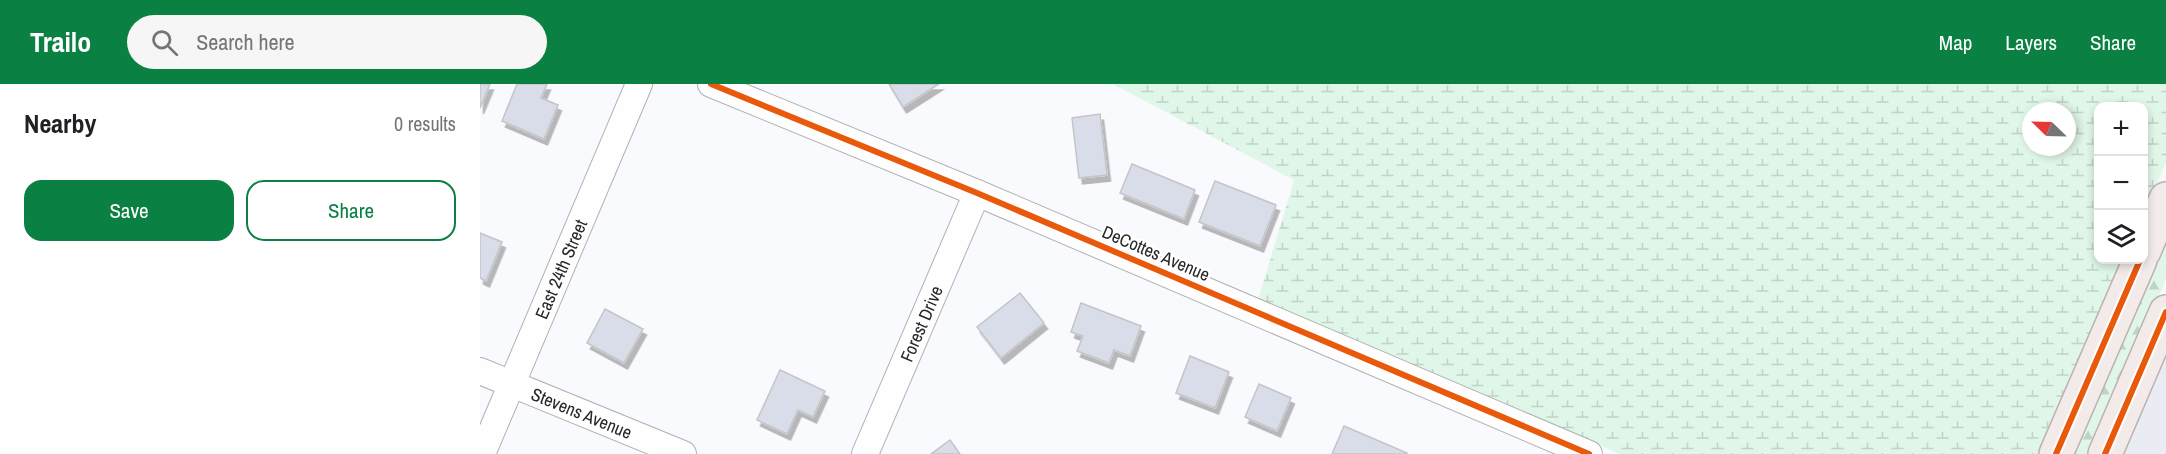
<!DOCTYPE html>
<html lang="en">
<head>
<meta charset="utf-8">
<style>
  body { margin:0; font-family:"Archivo Narrow",sans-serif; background:#f6f6f6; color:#202124 }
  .controls { position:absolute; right:18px; top:18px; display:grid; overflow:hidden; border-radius:12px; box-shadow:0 3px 9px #0003 }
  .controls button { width:54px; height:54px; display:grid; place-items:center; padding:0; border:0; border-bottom:2px solid #e0e0e0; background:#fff; color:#202124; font:30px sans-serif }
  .compass { position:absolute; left:1542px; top:18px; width:54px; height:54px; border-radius:50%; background:#fff; box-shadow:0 3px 9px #0003; rotate:293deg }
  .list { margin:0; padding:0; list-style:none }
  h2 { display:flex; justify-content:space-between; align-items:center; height:78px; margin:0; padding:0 24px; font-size:26px }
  h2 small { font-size:20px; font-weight:400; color:#757577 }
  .actions { display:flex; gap:12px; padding:18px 24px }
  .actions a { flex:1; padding:14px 0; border:2px solid #0b8043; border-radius:18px; text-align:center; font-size:21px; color:#0b8043 }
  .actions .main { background:#0b8043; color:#fff }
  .icon { flex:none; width:33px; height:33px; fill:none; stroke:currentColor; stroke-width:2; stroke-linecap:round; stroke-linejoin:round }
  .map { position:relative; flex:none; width:1686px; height:370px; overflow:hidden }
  header { display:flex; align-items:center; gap:36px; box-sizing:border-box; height:84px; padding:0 30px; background:#0b8043; color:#fff }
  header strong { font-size:28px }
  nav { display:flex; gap:33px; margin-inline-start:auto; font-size:21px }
  .search { width:420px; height:54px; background:#f6f6f6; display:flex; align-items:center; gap:15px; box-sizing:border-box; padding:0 21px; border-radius:33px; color:#757577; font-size:22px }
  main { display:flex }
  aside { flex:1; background:#fff }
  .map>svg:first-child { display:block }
</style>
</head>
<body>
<header>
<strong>Trailo</strong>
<div class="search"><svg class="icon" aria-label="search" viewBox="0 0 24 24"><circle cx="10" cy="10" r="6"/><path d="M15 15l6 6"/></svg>Search here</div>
<nav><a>Map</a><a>Layers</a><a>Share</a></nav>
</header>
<main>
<aside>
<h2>Nearby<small>0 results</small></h2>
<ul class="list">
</ul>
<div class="actions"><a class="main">Save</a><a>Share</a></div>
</aside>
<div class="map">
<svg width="1686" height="370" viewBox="0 0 1686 370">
  <defs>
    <pattern id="forest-firs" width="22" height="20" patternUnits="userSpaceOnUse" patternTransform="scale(1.5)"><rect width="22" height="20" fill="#dff6e8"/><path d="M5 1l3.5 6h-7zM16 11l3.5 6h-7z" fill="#bfd3c7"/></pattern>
    <pattern id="wetland-marsh" width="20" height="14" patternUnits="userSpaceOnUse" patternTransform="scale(1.5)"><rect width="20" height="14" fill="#dff6e8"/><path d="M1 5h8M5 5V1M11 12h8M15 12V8" fill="none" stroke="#bfd3c7"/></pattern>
    <filter id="shadow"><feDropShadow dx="3.5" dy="6" stdDeviation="0" flood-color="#0004"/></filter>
  </defs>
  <rect width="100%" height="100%" fill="#f9fafd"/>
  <path fill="#eaecf4" d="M 1686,256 L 1686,370 L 1638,370 Z"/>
  <path fill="url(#forest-firs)" d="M 1686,150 L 1686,195 L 1611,370 L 1591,370 Z"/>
  <path fill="url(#wetland-marsh)" fill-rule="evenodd" d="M 633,0 L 1686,0 L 1686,78 L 1664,131 L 1664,22 L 1618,22 L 1618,176 L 1645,176 L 1561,370 L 1140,370 L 778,216 L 814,96 ZM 1551,27 L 1587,27 L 1587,63 L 1551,63 Z"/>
  <path fill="#d9dce9" stroke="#c5c5c8" stroke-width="1.5" filter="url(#shadow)" d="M 0,0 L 10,0 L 0,24 Z
    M 37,0 L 67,0 L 61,14 L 78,21 L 64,55 L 22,37 Z
    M 409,0 L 459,0 L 423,23 Z
    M 620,30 L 627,91 L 599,94 L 592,34 Z
    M 652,80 L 715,106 L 704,135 L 640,109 Z
    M 735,97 L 796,121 L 780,162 L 719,138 Z
    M 0,149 L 22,158 L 6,197 L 0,194 Z
    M 540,209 L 564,239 L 521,274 L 497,243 Z
    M 601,219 L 661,242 L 650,272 L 634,266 L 629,279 L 597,267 L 603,252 L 591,248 Z
    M 125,225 L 163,245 L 144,279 L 107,259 Z
    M 710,272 L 749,288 L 735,324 L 696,309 Z
    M 300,286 L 345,307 L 333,333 L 318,326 L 307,350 L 277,336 Z
    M 779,300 L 811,314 L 797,347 L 765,333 Z
    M 864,342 L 927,369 L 926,370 L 852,370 Z
    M 470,356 L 480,370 L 451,370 Z"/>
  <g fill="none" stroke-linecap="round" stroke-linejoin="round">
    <defs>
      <g id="minor">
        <path d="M 231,0 L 497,109 L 1109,370"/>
        <path id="s1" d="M 0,287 L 203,370"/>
        <path id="s2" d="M 2,370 L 159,0"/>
        <path id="s3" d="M 385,370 L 497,109"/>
      </g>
      <path id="major" d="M 1664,167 L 1686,115
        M 1576,370 L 1660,176
        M 1625,370 L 1686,228"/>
    </defs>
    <use href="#minor" stroke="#b1b1b4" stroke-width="28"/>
    <use href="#major" stroke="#beb1b2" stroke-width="36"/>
    <use href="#minor" stroke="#fefeff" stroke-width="26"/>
    <use href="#major" stroke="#f2ebea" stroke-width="33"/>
    <defs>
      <path id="cycleway" d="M 231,0 L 497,109 L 1109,370
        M 1576,370 L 1660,176
        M 1625,370 L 1686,228"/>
    </defs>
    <use href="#cycleway" stroke="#fff" stroke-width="10"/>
    <use href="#cycleway" stroke="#e8590c" stroke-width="6"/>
  </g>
  <g text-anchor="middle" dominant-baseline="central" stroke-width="5" stroke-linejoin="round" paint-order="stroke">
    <g font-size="18" fill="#272729" stroke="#fff">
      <text transform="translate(676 169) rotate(23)">DeCottes Avenue</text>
      <text stroke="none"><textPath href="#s2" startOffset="201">East 24th Street</textPath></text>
      <text stroke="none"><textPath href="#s3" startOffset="142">Forest Drive</textPath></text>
      <text stroke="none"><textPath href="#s1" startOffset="110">Stevens Avenue</textPath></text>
    </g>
  </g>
</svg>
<div class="controls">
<button>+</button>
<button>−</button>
<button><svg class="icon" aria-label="layers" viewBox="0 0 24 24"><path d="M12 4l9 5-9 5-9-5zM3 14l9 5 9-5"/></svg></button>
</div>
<svg class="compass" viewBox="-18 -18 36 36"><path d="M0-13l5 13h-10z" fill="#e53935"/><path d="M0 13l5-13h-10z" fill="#757577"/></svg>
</div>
</main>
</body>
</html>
